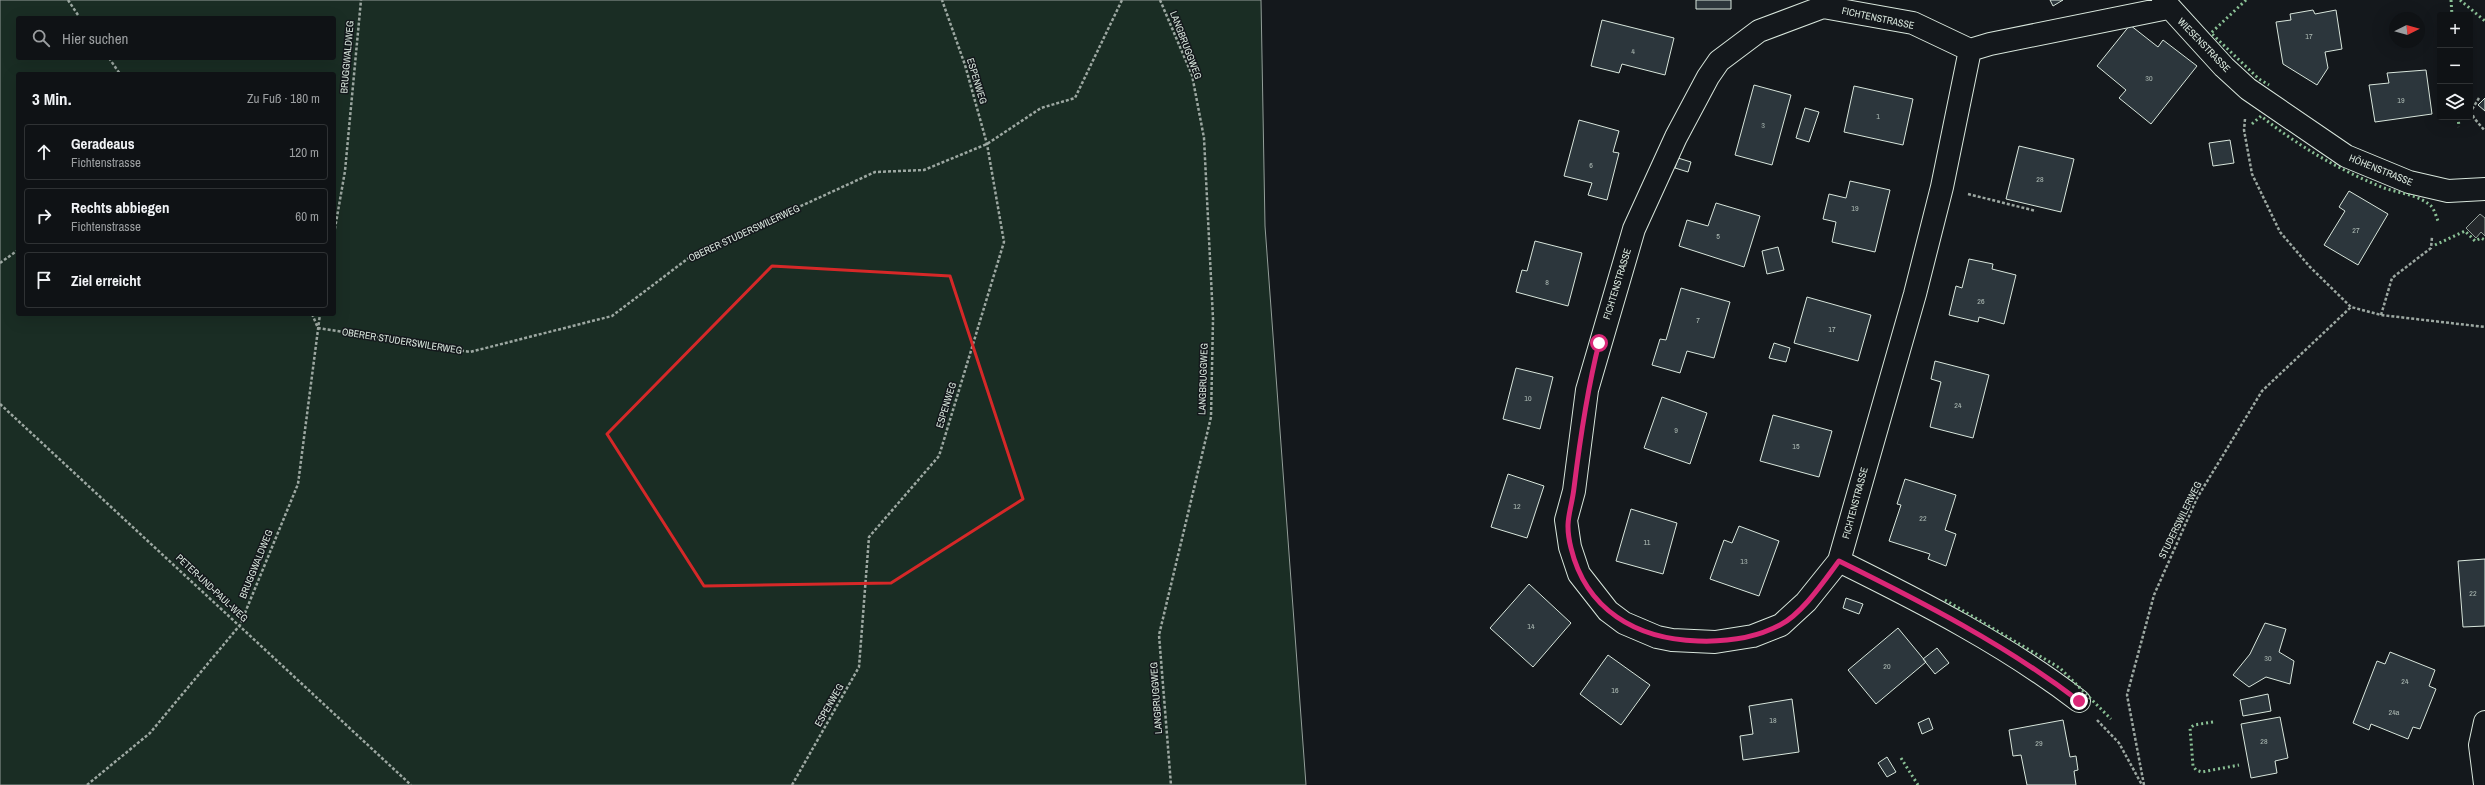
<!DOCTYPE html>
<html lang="de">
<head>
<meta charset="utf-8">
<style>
  body { margin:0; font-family:"Archivo Narrow",sans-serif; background:#181b1e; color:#f1f3f6 }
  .controls { position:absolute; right:12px; top:12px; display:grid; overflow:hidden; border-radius:4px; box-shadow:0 4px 16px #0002 }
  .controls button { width:36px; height:36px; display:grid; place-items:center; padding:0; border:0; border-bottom:1px solid #2f3234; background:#0f1215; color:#f1f3f6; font:20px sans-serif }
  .compass { position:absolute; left:2389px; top:12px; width:36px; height:36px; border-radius:50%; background:#0f1215; box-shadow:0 4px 16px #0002; rotate:85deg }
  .stop { position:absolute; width:12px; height:12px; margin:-9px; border:3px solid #db2777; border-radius:50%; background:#fff }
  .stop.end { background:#db2777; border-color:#fff; box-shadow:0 1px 4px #0008 }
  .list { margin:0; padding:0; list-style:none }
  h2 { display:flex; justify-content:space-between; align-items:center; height:52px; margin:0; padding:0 16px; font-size:17px }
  h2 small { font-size:13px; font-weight:400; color:#9b9ea0 }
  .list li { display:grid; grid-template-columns:26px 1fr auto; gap:12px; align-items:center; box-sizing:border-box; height:56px; margin:0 8px 8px; padding:0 8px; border:1px solid #2f3234; border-radius:4px }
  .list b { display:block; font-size:15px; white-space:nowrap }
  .list p { margin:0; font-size:13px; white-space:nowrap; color:#9b9ea0 }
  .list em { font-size:13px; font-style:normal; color:#9b9ea0 }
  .icon { flex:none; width:22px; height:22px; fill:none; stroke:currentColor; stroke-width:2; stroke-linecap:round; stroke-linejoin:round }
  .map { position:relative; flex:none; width:2485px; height:785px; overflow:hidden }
  .search { position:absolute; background:#0f1215; box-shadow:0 4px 16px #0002; left:16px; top:16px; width:320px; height:44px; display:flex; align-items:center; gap:10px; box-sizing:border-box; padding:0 14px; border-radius:4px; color:#9b9ea0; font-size:15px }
  .panel { position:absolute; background:#0f1215; box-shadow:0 4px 16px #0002; left:16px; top:72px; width:320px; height:244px; border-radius:4px }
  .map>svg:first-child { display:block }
</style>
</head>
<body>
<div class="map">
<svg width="2485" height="785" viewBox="0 0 2485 785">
  <rect width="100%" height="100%" fill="#14181c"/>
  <path fill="#1a2d24" stroke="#939e99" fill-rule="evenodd" d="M 0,0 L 1261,0 L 1265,226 L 1306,785 L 0,785 ZM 18,18 L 334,18 L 334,58 L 18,58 ZM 18,74 L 334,74 L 334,314 L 18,314 Z"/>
  <path fill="#24282b" stroke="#939e99" d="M 2480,214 L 2485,218 L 2485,236 L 2481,232 L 2476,238 L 2466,228 Z"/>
  <path fill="#2c363c" stroke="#d8e6dc" d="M 1696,0 L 1731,0 L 1731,9 L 1696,9 Z
    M 2050,0 L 2063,0 L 2053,6 Z
    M 2313,10 L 2315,14 L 2336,10 L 2342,49 L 2325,52 L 2328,68 L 2317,85 L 2283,64 L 2276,22 L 2291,20 L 2290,14 Z
    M 1602,20 L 1674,38 L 1665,75 L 1622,64 L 1619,73 L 1591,66 Z
    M 2130,25 L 2158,47 L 2163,40 L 2197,66 L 2151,124 L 2119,98 L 2126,90 L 2097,66 Z
    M 2426,70 L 2432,114 L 2375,122 L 2369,85 L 2389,83 L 2387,73 Z
    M 1754,85 L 1791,95 L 1772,165 L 1735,155 Z
    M 1854,86 L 1913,99 L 1903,145 L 1844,132 Z
    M 2485,98 L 2485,111 L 2478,105 Z
    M 1805,108 L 1819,112 L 1809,142 L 1796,138 Z
    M 1579,120 L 1619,131 L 1613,152 L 1619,153 L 1607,200 L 1588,195 L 1592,183 L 1564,176 Z
    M 2230,140 L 2234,163 L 2213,166 L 2209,143 Z
    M 2019,146 L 2074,159 L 2061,212 L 2006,199 Z
    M 1678,158 L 1691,162 L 1688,172 L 1675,168 Z
    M 1850,181 L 1890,190 L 1875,252 L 1832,242 L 1836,222 L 1823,219 L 1829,194 L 1846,198 Z
    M 2349,191 L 2388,214 L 2358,265 L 2324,245 L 2345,211 L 2339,207 Z
    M 1716,203 L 1760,216 L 1744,267 L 1679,246 L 1687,220 L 1708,226 Z
    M 1535,241 L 1582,253 L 1568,306 L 1516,292 L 1522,270 L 1527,271 Z
    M 1778,247 L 1784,270 L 1767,274 L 1762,251 Z
    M 1969,259 L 1993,264 L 1992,269 L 2016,275 L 2004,324 L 1979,317 L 1978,322 L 1949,315 L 1956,286 L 1962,288 Z
    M 1681,288 L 1730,302 L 1714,358 L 1687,351 L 1680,373 L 1652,365 L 1660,339 L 1666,340 Z
    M 1807,297 L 1871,315 L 1858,361 L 1794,343 Z
    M 1774,343 L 1790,348 L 1786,362 L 1769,358 Z
    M 1935,361 L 1989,375 L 1973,438 L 1930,427 L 1941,382 L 1931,379 Z
    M 1516,368 L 1553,377 L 1540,429 L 1503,419 Z
    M 1662,397 L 1707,413 L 1690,464 L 1644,448 Z
    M 1773,415 L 1832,431 L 1819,477 L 1760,461 Z
    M 1508,474 L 1544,486 L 1527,538 L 1491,527 Z
    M 1905,479 L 1956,495 L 1945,530 L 1956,534 L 1946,566 L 1928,559 L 1930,554 L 1889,541 L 1901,505 L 1897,504 Z
    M 1631,509 L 1677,523 L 1663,574 L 1616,561 Z
    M 1739,526 L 1779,541 L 1759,596 L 1710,579 L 1724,540 L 1732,543 Z
    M 2485,559 L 2485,626 L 2463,627 L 2458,561 Z
    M 1529,584 L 1571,623 L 1533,667 L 1490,628 Z
    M 1846,598 L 1863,604 L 1859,614 L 1843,608 Z
    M 2265,623 L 2286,629 L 2279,652 L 2294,661 L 2290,684 L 2266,677 L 2249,687 L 2233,675 L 2250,654 Z
    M 1898,628 L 1926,662 L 1876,704 L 1848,670 Z
    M 1937,648 L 1949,663 L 1935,674 L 1923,659 Z
    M 2390,652 L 2435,670 L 2429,686 L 2436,689 L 2420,729 L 2413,727 L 2408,739 L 2371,724 L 2369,730 L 2353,723 L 2377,661 L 2385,664 Z
    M 1608,655 L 1650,685 L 1621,725 L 1580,694 Z
    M 2268,694 L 2271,711 L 2243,716 L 2240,700 Z
    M 1792,699 L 1799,752 L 1743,760 L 1740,736 L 1753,734 L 1749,706 Z
    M 2280,717 L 2288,758 L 2275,761 L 2277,773 L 2251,778 L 2241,724 Z
    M 1929,718 L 1933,729 L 1922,734 L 1918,723 Z
    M 2063,720 L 2070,757 L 2076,756 L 2078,770 L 2074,771 L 2076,785 L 2027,785 L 2021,755 L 2013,756 L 2009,730 Z
    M 1887,757 L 1896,772 L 1887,777 L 1878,763 Z"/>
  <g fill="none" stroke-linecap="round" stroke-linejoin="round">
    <defs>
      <path id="minor" d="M 2163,0 L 2224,67 L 2248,89 L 2346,156 L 2409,182 L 2448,191 L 2485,189
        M 1970,50 L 1942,187 L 1915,294 L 1839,561 L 1806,602 L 1781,625 L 1753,636 L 1715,642 L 1672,640 L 1657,637 L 1624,623 L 1608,611 L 1579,574 L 1570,547 L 1566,520 L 1574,491 L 1587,390 L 1634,229 L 1676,137 L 1708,77 L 1719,61 L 1759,31 L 1823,7 L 1913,23 L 1970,50 L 1990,44 L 2168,8
        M 1839,561 C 1922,602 2006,645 2079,701
        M 2485,722 L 2480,745 L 2485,784"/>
    </defs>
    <use href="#minor" stroke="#d8e6dc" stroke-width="24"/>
    <path stroke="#9da8a2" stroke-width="2.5" stroke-dasharray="3 2" stroke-linecap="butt" d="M 68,0 L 80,18
      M 1160,0 L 1192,75 L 1204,138 L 1213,319 L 1211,417 L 1159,635 L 1171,785
      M 109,58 L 120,74
      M 2479,98 L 2471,111 L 2474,118 L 2485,131
      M 2245,119 L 2244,130 L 2252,174 L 2280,232 L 2310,267 L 2351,307 L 2381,315 L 2485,327
      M 1968,194 L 2036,211
      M 334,234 L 345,171 L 361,0
      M 0,263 L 18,250
      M 312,314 L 318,328 L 470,352 L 612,316 L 690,257 L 875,172 L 924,170 L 987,144 L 1041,108 L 1075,98 L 1122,0
      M 2381,315 L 2392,278 L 2431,248 L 2432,237
      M 0,404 L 411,785
      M 2097,720 L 2119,743 L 2142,785
      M 87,785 L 150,733 L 240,625 L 298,484 L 320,314
      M 792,785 L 859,667 L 869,537 L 939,456 L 1004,242 L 987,144 L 965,65 L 942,0
      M 2144,785 L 2127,695 L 2154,595 L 2197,498 L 2262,391 L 2351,307"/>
    <use href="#minor" stroke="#14181c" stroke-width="22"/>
    <path stroke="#8ac095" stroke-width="3" stroke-dasharray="2 3" stroke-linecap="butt" d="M 2246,0 L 2211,33 L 2259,79 L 2269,85
      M 2451,0 L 2452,15
      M 2460,0 L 2485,21
      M 2458,117 L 2459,127
      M 2252,124 L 2261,116 C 2298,146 2339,170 2384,188 C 2399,193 2418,195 2430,205 C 2434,208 2436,216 2438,221
      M 2435,245 L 2465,231 L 2475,241 L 2481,238 L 2485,240
      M 1945,600 L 2060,668 L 2111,719
      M 2213,722 L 2194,725 L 2190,728 L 2193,766 L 2196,770 L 2202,772 L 2239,765
      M 1901,758 L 1918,785"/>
  </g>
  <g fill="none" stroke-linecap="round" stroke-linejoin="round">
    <path stroke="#db2777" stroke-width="5" d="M 1599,343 C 1587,391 1580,439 1574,488 C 1571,513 1564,520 1571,548 C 1586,610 1636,639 1698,641 C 1727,642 1754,639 1780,625 C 1802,614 1824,581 1839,561 C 1922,602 2006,645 2079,701"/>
  </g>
  <path fill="none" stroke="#d62828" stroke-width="3" stroke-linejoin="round" d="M 772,266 L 950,276 L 1023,499 L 891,583 L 704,586 L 607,434 Z"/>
  <g text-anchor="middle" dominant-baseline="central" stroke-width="3" stroke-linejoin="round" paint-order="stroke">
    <g font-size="8" fill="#adbab4">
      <text x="2309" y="36">17</text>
      <text x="1633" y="51">4</text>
      <text x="2149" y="78">30</text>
      <text x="2401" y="100">19</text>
      <text x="1878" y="116">1</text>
      <text x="1763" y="125">3</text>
      <text x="1591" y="165">6</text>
      <text x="2040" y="179">28</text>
      <text x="1855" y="208">19</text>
      <text x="2356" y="230">27</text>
      <text x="1718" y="236">5</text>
      <text x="1547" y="282">8</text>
      <text x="1981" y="301">26</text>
      <text x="1698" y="320">7</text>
      <text x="1832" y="329">17</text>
      <text x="1528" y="398">10</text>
      <text x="1958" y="405">24</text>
      <text x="1676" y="430">9</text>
      <text x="1796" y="446">15</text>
      <text x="1517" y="506">12</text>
      <text x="1923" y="518">22</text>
      <text x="1647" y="542">11</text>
      <text x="1744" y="561">13</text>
      <text x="2473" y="593">22</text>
      <text x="1531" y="626">14</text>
      <text x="2268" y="658">30</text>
      <text x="1887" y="666">20</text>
      <text x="2405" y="681">24</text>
      <text x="1615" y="690">16</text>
      <text x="2394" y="712">24a</text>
      <text x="1773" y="720">18</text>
      <text x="2264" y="741">28</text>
      <text x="2039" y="743">29</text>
    </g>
    <g font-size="10" fill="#d8e6dc" stroke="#14181c">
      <text transform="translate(1878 18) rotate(12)">FICHTENSTRASSE</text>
      <text transform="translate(1186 45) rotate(69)">LANGBRUGGWEG</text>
      <text transform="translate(2204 45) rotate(46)">WIESENSTRASSE</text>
      <text transform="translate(347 57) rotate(-85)">BRUGGWALDWEG</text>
      <text transform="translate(977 81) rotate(73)">ESPENWEG</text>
      <text transform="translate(2381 170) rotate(22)">HÖHENSTRASSE</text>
      <text transform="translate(744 233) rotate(-25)">OBERER STUDERSWILERWEG</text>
      <text transform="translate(1617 284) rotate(-73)">FICHTENSTRASSE</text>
      <text transform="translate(402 341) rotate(9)">OBERER STUDERSWILERWEG</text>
      <text transform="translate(1203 379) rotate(-88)">LANGBRUGGWEG</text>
      <text transform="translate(946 405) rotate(-73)">ESPENWEG</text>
      <text transform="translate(1855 503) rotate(-75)">FICHTENSTRASSE</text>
      <text transform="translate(2180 520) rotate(-64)">STUDERSWILERWEG</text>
      <text transform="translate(256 564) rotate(-68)">BRUGGWALDWEG</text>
      <text transform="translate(212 588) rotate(43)">PETER-UND-PAUL-WEG</text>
      <text transform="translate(1156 698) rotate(-94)">LANGBRUGGWEG</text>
      <text transform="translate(829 705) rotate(-60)">ESPENWEG</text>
    </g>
  </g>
</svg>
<div class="controls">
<button>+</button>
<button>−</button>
<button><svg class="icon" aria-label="layers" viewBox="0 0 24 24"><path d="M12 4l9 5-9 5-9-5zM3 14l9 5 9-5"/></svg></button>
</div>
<svg class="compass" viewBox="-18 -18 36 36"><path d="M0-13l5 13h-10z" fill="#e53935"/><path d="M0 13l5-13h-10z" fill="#9b9ea0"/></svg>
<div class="stop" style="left:1599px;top:343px"></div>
<div class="stop end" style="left:2079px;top:701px"></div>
<div class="search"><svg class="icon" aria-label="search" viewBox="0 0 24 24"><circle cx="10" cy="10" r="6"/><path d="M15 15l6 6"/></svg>Hier suchen</div>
<section class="panel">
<h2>3 Min.<small>Zu Fuß · 180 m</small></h2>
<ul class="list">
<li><svg class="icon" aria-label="ahead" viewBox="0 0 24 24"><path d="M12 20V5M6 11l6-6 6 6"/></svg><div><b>Geradeaus</b><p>Fichtenstrasse</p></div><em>120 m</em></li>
<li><svg class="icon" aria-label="right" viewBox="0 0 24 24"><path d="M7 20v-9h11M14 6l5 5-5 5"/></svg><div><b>Rechts abbiegen</b><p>Fichtenstrasse</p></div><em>60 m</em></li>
<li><svg class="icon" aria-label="arrive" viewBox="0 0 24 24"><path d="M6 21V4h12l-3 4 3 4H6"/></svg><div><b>Ziel erreicht</b></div></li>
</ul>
</section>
</div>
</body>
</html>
